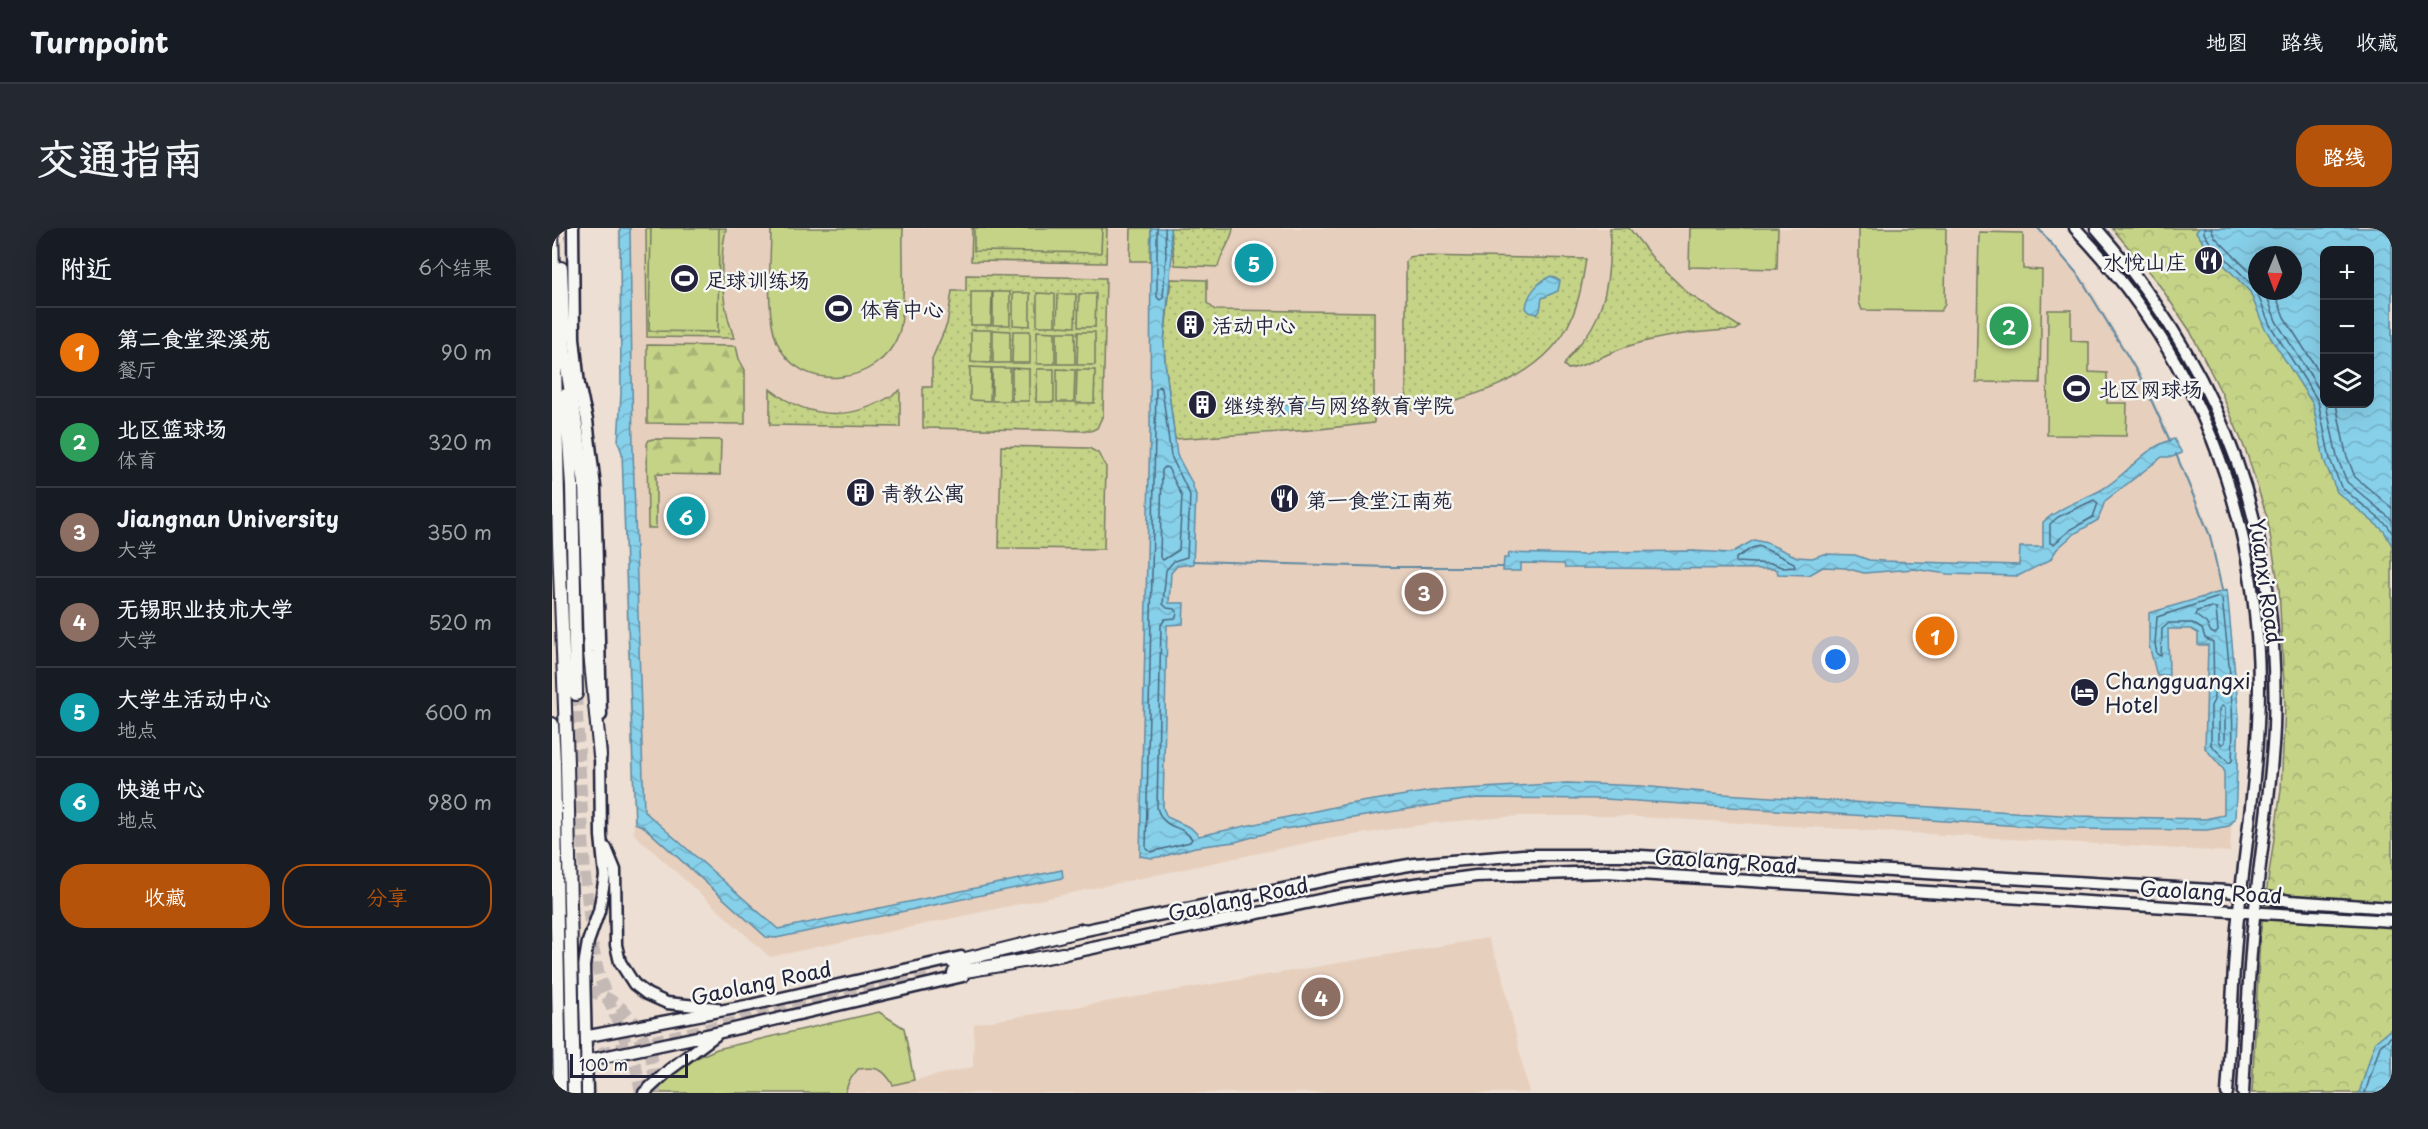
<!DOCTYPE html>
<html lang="zh">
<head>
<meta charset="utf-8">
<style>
  body { margin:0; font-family:"Playpen Sans","LXGW WenKai TC",sans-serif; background:#242831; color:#f1f3f6 }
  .controls { position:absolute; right:18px; top:18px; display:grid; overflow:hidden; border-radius:12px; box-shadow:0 6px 24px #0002 }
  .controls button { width:54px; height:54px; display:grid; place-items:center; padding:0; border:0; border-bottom:2px solid #363941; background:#171b24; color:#f1f3f6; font:30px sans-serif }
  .compass { position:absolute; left:1696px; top:18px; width:54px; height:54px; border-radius:50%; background:#171b24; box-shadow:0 6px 24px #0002; rotate:181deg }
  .scale { position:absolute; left:18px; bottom:15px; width:118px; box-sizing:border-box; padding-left:6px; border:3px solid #22223b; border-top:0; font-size:16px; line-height:21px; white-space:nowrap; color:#22223b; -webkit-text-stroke:4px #f6f6f2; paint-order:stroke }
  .you { position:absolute; left:1284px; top:432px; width:21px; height:21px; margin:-15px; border:4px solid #fff; border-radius:50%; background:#1a73e8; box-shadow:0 0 0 9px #1a73e833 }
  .badge { display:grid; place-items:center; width:39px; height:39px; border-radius:50%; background:#b45309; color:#fff; font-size:20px; font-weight:700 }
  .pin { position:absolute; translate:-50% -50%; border:3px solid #fff; box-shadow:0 2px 6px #0006 }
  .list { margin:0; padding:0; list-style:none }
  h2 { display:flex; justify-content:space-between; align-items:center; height:78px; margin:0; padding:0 24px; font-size:26px }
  h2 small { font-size:20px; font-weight:400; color:#9ea1a6 }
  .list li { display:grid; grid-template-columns:39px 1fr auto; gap:18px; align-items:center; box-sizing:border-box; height:90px; padding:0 24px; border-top:2px solid #363941 }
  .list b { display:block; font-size:22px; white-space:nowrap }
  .list p { margin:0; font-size:20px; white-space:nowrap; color:#9ea1a6 }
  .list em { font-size:20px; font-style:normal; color:#9ea1a6 }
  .actions { display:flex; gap:12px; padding:18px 24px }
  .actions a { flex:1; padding:14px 0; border:2px solid #b45309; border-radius:24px; text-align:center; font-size:21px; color:#b45309 }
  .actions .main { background:#b45309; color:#fff }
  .icon { flex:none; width:33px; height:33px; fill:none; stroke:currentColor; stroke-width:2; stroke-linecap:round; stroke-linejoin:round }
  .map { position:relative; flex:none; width:1840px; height:865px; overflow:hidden; border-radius:24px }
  header { display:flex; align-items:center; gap:36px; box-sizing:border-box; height:84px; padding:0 30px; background:#171b24; border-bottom:2px solid #363941 }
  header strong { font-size:28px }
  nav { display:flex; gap:33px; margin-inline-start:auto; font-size:21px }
  .intro { display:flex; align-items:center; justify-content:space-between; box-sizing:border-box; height:144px; padding:0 36px }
  h1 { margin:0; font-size:42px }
  .button { padding:15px 27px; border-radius:24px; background:#b45309; color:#fff; font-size:21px; font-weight:700 }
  main { display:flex; gap:36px; padding:0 36px }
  aside { flex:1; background:#171b24; border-radius:24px; box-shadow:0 6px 24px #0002 }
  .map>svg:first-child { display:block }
</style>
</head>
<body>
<header>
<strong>Turnpoint</strong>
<nav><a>地图</a><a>路线</a><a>收藏</a></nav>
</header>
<div class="intro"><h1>交通指南</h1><a class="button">路线</a></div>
<main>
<aside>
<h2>附近<small>6个结果</small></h2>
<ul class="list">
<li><span class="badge" style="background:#e8710a">1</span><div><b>第二食堂梁溪苑</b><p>餐厅</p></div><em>90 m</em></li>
<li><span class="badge" style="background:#2e9e5b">2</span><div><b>北区篮球场</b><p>体育</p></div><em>320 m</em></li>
<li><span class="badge" style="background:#8d6e63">3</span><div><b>Jiangnan University</b><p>大学</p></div><em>350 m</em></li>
<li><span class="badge" style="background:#8d6e63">4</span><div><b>无锡职业技术大学</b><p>大学</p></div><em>520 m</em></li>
<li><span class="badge" style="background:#0f9aa8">5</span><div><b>大学生活动中心</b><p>地点</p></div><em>600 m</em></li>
<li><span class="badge" style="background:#0f9aa8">6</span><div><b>快递中心</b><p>地点</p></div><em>980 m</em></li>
</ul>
<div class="actions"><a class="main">收藏</a><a>分享</a></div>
</aside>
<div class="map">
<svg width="1840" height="865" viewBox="0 0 1840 865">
  <defs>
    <pattern id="grass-dots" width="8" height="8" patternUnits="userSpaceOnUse" patternTransform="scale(1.5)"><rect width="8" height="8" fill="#c5d387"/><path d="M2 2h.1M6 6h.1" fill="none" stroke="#a9b575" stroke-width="1.8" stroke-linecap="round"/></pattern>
    <pattern id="forest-firs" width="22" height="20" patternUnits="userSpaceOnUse" patternTransform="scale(1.5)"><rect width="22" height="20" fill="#c5d387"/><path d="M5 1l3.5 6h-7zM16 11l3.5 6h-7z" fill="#a9b575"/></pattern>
    <pattern id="park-crowns" width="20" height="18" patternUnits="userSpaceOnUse" patternTransform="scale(1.5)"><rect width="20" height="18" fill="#c5d387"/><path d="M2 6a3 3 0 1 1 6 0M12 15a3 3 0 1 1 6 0" fill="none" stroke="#a9b575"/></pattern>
    <pattern id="water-waves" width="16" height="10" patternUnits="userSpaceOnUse" patternTransform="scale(1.5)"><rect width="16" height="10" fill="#87d0e9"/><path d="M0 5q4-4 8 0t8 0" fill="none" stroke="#74b2c9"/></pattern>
  </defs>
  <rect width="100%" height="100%" fill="#eddfd3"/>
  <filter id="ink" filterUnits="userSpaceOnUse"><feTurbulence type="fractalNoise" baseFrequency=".0167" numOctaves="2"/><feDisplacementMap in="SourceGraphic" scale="12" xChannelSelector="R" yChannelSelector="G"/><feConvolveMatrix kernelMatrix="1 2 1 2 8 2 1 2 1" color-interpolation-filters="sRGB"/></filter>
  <g filter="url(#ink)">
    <path fill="#e7cfbd" d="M 66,0 L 1487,0 L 1534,54 L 1596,159 L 1658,301 L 1674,375 L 1685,488 L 1678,624 L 1072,588 L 967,588 L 882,595 L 768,612 L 218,729 L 82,606 L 73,354 Z
      M 936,710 L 949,742 L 977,865 L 293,865 L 297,853 L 306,841 L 323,839 L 336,848 L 341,857 L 421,839 L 422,796 Z"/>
    <path fill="url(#grass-dots)" stroke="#747a61" stroke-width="1.5" d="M 94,0 L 174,0 C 166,38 169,73 182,110 L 95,109 Z
      M 420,0 L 555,0 L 554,35 L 419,33 Z
      M 618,0 L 681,0 C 680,13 669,24 666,39 L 623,37 Z
      M 1058,0 L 1077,0 L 1103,33 L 1138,67 L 1188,99 L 1184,102 C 1148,103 1112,107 1077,118 C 1059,123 1033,139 1016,141 L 1012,137 C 1020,123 1032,113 1040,99 C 1057,70 1058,33 1058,0 Z
      M 864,28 L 1034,31 C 1031,50 1028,70 1020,89 C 995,150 920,170 863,182 L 857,182 L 854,164 L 854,33 L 858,29 Z
      M 414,47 L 554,50 L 551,187 L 545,200 L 539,203 L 371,200 L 371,159 L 380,159 L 380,131 L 395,96 L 400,63 L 414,63 Z
      M 619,51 L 655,52 L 655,75 L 663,82 L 822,84 L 822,195 L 759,202 L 623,211 L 613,134 L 612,114 Z
      M 218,161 C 260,194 305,193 348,162 L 348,199 L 218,197 Z
      M 449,218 L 537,220 L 546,225 L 554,239 L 552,321 L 447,320 Z"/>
    <path fill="url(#forest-firs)" stroke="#747a61" stroke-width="1.5" d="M 95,117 L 184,118 L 187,131 L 193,142 L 193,196 L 95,195 Z
      M 101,211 L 169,212 L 168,247 L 104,246 L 104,300 L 96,300 L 95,216 L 97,212 Z"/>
    <path fill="url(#park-crowns)" stroke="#747a61" stroke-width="1.5" fill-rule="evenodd" d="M 1560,0 L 1840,0 L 1840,865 L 1700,865 L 1708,708 L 1729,562 L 1733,477 L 1727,360 L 1715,289 L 1695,226 L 1670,166 L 1638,103 L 1606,55 ZM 1772,22 L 1818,22 L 1818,176 L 1772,176 ZM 1705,27 L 1741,27 L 1741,63 L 1705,63 Z"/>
    <path fill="#c5d387" stroke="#747a61" stroke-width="1.5" d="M 99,0 L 167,0 L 166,104 L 97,103 Z
      M 219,0 L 351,0 C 350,26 354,83 347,105 C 328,159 246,166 225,114 C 213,85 219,32 219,0 Z
      M 422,0 L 550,0 L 549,25 L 422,23 Z
      M 579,0 L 599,0 L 598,33 L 578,33 Z
      M 1138,0 L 1226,0 L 1225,41 L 1137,39 Z
      M 1307,0 L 1394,0 L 1393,76 L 1389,83 L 1310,82 L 1307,74 Z
      M 1427,4 L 1471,5 L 1471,41 L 1490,42 L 1488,155 L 1424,154 Z
      M 419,64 L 440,64 L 439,97 L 419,97 Z
      M 441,64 L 458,64 L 458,97 L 441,97 Z
      M 461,65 L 478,65 L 478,98 L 461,97 Z
      M 485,65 L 503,66 L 503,98 L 485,98 Z
      M 506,66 L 524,66 L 523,99 L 505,98 Z
      M 527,66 L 544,66 L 543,99 L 526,99 Z
      M 1496,82 L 1519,82 L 1519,113 L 1537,114 L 1537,144 L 1555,145 L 1555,175 L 1575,175 L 1574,208 L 1495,207 Z
      M 419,102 L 439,102 L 439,135 L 419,134 Z
      M 441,102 L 458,103 L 458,135 L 441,135 Z
      M 461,103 L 478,103 L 478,135 L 460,135 Z
      M 485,103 L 503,104 L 503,136 L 485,136 Z
      M 505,104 L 523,104 L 523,136 L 505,136 Z
      M 526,104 L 543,104 L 543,137 L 525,137 Z
      M 418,139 L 439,140 L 438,173 L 418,172 Z
      M 440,140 L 458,140 L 458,173 L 440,173 Z
      M 460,140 L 477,141 L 477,173 L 460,173 Z
      M 485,141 L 502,141 L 502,174 L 484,174 Z
      M 505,141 L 523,142 L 522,174 L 505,174 Z
      M 525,142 L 543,142 L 542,175 L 524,175 Z
      M 327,784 L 352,800 L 362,852 L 341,857 C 331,839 324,839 306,841 L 297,853 L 293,865 L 97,865 L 133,835 L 165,821 Z"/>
    <path fill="url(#water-waves)" stroke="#5f8aa3" stroke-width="1.5" fill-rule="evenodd" d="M 68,0 L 78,0 L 81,221 L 92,583 L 226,701 L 510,642 L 511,650 L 224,710 L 214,709 L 92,599 L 83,595 L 70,225 L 66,214 L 69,166 Z
      M 599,0 L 618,0 L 620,27 L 612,114 L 613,134 L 625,227 L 639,253 L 644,267 L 641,336 L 625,338 L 619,345 L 617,375 L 632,375 L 631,396 L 615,397 L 611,580 L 615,589 L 639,600 L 647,608 L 791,577 L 879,563 L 1015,555 L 1089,558 L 1172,566 L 1524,588 L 1653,591 L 1672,587 L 1672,542 L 1653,520 L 1656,417 L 1646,417 L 1646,405 L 1639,401 L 1616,401 L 1617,447 L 1605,448 L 1597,417 L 1597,385 L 1675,362 L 1687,489 L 1683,591 L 1677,598 L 1655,602 L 1514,601 L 1053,571 L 925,570 L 726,602 L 683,614 L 643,619 L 613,628 L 600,630 L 588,628 L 598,201 Z
      M 1647,0 L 1840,0 L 1840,318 L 1832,303 L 1785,264 L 1772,232 L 1761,176 L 1712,99 L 1698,64 L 1653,17 L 1644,4 ZM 1772,22 L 1818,22 L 1818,176 L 1772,176 ZM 1705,27 L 1741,27 L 1741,63 L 1705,63 Z
      M 999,48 L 1008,53 L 1006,63 L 990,70 L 988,83 L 985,86 L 977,84 L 974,80 C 975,66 987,53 999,48 Z
      M 751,171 L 755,172 L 749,185 L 731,186 L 724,189 L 715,180 L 726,175 C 732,178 746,175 751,171 Z
      M 1622,211 L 1630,225 L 1620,229 L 1610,229 L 1553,273 L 1546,292 L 1522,306 L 1505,321 L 1498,332 L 1466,348 L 1395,346 L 1362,341 L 1312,345 L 1293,340 L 1271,339 L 1257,347 L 1226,346 L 1225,342 L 1220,341 L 1013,340 L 1012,336 L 969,335 L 969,343 L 951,343 L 952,330 L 956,330 L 957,325 L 1033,327 L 1045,324 L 1141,323 L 1179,325 L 1202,312 L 1215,315 L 1245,329 L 1260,330 L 1272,326 L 1303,327 L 1317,332 L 1331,333 L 1467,337 L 1468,319 L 1491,319 L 1491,294 C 1509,278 1529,273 1549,262 C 1576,247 1591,219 1622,211 Z
      M 1840,800 L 1840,865 L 1807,865 L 1823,814 Z"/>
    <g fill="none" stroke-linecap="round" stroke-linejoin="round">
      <path stroke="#4a6881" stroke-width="1.5" d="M 605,0 L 605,69 L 608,72 L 611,70 L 614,27 L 613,0
        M 1652,0 L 1652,5 L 1657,13 L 1703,60 L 1718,97 L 1766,173 L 1778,231 L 1789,259 L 1836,298 L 1840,305
        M 1659,0 L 1663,9 L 1705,51
        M 1713,63 L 1724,93 L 1772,169
        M 1722,63 L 1732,89 L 1772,152
        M 607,158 L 610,161 L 619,228 L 638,267 L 635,329 L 622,333 L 614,342 L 611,376 L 615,380 L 623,381 L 625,384 L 624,390 L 613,391 L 609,397 L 605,580 C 613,604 629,595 640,611 L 638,614 L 599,624 L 594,620 L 604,161 Z
        M 1774,176 L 1785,229 L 1795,254 L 1840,292
        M 1784,176 L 1794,226 L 1803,249 L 1840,280
        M 613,239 L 616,240 L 630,268 L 627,322 L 611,332 L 608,329 L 610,242 Z
        M 1542,272 L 1546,275 L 1541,289 L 1518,302 L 1502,316 L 1498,315 L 1498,296 L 1506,289 Z
        M 1207,318 L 1242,335 L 1243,339 L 1232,340 L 1221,336 L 1184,334 L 1184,330 L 1200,320 Z
        M 1667,369 L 1670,371 C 1676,425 1683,479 1680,533 L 1677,535 L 1659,517 L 1659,478 L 1662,472 L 1661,414 L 1653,410 L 1650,401 L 1640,395 L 1617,395 L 1610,401 L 1609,428 L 1605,426 L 1603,416 L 1605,389 Z
        M 1660,379 L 1664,381 L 1666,403 L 1663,406 L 1659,404 L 1654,395 L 1643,387 L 1645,383 Z
        M 1670,478 L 1673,480 L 1673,514 L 1670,517 L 1667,513 L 1667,481 Z
        M 1813,865 L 1828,818 L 1840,808"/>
      <path stroke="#5f8aa3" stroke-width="2" d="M 1486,0 L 1528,49 L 1590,152 L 1618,213
        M 1624,226 L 1658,308 L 1670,362
        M 641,333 L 838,339 L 951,339"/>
      <path stroke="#c4b9b5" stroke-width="12" stroke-dasharray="12 6" stroke-linecap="butt" d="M 24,466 L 33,647 L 40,715 L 48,751 L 84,839 L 89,865
        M 0,761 C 12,758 26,760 37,763 C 82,775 104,821 103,865
        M 48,825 L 379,750"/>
      <defs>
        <path id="secondary" d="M 1523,0 C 1644,126 1706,283 1707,457 C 1707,539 1693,619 1685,700 C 1680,755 1679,810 1675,865
          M 1544,0 C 1673,146 1729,305 1722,500 C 1719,567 1707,634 1701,700 C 1696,755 1694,810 1691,865"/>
        <path id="primary" d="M 21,0 L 22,110 L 27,157 L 35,192 L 43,259 L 49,487
          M 54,620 L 63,642 L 64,717 L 68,734 L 82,756 L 95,766 L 115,775 L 164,780
          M 524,704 L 799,647 L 863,636 L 971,627 L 1072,627 L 1675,663 L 1738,673 L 1840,680
          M 503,728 L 782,669 L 848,658 L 924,648 L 1054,644 L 1840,693
          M 0,815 L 199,777 L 409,729
          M 0,840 L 169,804 L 411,748
          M 35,865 L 32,738 L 36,714 L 47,683 L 53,648 L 49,608 L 48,520
          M 92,865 L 117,842 L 164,807"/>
        <path id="highway" d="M 0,0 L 7,315 L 15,535
          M 9,40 L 12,120 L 33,255 L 38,424 L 48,528
          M 14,167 L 20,258 L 24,466
          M 0,496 L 2,534
          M 401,734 L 531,702
          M 402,745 L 511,726"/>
      </defs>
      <use href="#secondary" stroke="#22223b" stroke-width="15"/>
      <use href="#primary" stroke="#22223b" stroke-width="15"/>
      <use href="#highway" stroke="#22223b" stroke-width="16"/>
      <use href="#secondary" stroke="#f6f6f2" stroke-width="10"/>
      <use href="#primary" stroke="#f6f6f2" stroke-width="10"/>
      <use href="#highway" stroke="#f6f6f2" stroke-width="12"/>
      <defs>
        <path id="highway-bridge" d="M 2,534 L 8,865
          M 15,535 L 22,865"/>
      </defs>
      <use href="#highway-bridge" stroke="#22223b" stroke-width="16" stroke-linecap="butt"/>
      <use href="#highway-bridge" stroke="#f6f6f2" stroke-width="12"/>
    </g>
  </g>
  <defs>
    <symbol id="restaurant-disc" viewBox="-11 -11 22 22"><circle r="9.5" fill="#22223b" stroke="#f6f6f2"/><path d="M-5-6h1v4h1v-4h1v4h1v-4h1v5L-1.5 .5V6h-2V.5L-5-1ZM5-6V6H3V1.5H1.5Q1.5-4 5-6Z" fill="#fff"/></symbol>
    <symbol id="stadium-disc" viewBox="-11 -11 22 22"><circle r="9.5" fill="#22223b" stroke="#f6f6f2"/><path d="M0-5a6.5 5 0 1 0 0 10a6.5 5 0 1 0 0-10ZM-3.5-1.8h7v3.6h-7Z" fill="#fff"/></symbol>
    <symbol id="building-disc" viewBox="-11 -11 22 22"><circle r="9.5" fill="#22223b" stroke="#f6f6f2"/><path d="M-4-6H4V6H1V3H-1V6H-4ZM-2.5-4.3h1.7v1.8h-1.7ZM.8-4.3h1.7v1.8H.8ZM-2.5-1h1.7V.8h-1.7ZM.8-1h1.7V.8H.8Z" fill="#fff"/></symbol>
    <symbol id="hotel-disc" viewBox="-11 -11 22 22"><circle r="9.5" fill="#22223b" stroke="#f6f6f2"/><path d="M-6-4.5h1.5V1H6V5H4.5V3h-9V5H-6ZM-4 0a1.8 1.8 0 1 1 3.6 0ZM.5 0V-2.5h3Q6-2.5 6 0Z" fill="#fff"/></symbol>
  </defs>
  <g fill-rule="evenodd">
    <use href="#restaurant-disc" x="1640" y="16" width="33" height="33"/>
    <use href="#stadium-disc" x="116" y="34" width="33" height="33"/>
    <use href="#stadium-disc" x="270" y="64" width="33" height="33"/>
    <use href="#building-disc" x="622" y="80" width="33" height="33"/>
    <use href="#stadium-disc" x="1508" y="144" width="33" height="33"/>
    <use href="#building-disc" x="634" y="160" width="33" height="33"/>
    <use href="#building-disc" x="292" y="248" width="33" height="33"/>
    <use href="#restaurant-disc" x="716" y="254" width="33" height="33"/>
    <use href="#hotel-disc" x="1516" y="448" width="33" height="33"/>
  </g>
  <g text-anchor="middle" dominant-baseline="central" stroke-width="5" stroke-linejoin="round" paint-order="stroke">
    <g font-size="21" fill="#22223b" stroke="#f6f6f2" text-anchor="start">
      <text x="1635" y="33" text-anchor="end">水悦山庄</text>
      <text x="153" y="51">足球训练场</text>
      <text x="308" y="80">体育中心</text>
      <text x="660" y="96">活动中心</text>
      <text x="1546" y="160">北区网球场</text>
      <text x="671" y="176">继续教育与网络教育学院</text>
      <text x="329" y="264">青教公寓</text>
      <text x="754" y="271">第一食堂江南苑</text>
      <text x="1553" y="452">Changguangxi<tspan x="1553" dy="24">Hotel</tspan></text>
    </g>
    <g font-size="21" fill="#22223b" stroke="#f6f6f2">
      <text transform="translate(1715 353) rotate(82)">Yuanxi Road</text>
      <text transform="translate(1174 632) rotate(4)">Gaolang Road</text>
      <text transform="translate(1659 663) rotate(3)">Gaolang Road</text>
      <text transform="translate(686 670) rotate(-12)">Gaolang Road</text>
      <text transform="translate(209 754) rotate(-12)">Gaolang Road</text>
    </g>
  </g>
</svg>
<div class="controls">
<button>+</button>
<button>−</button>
<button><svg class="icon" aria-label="layers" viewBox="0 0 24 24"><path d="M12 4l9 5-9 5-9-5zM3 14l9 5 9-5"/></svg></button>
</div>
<svg class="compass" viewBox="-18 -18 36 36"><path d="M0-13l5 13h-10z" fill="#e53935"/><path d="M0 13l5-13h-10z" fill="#9ea1a6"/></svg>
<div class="scale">100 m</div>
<div class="you"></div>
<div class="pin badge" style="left:1383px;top:408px;background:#e8710a">1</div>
<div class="pin badge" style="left:1457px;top:98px;background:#2e9e5b">2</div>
<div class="pin badge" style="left:872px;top:364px;background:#8d6e63">3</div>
<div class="pin badge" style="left:769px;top:769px;background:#8d6e63">4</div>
<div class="pin badge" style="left:702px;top:35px;background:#0f9aa8">5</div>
<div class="pin badge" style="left:134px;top:288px;background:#0f9aa8">6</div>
</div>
</main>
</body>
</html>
